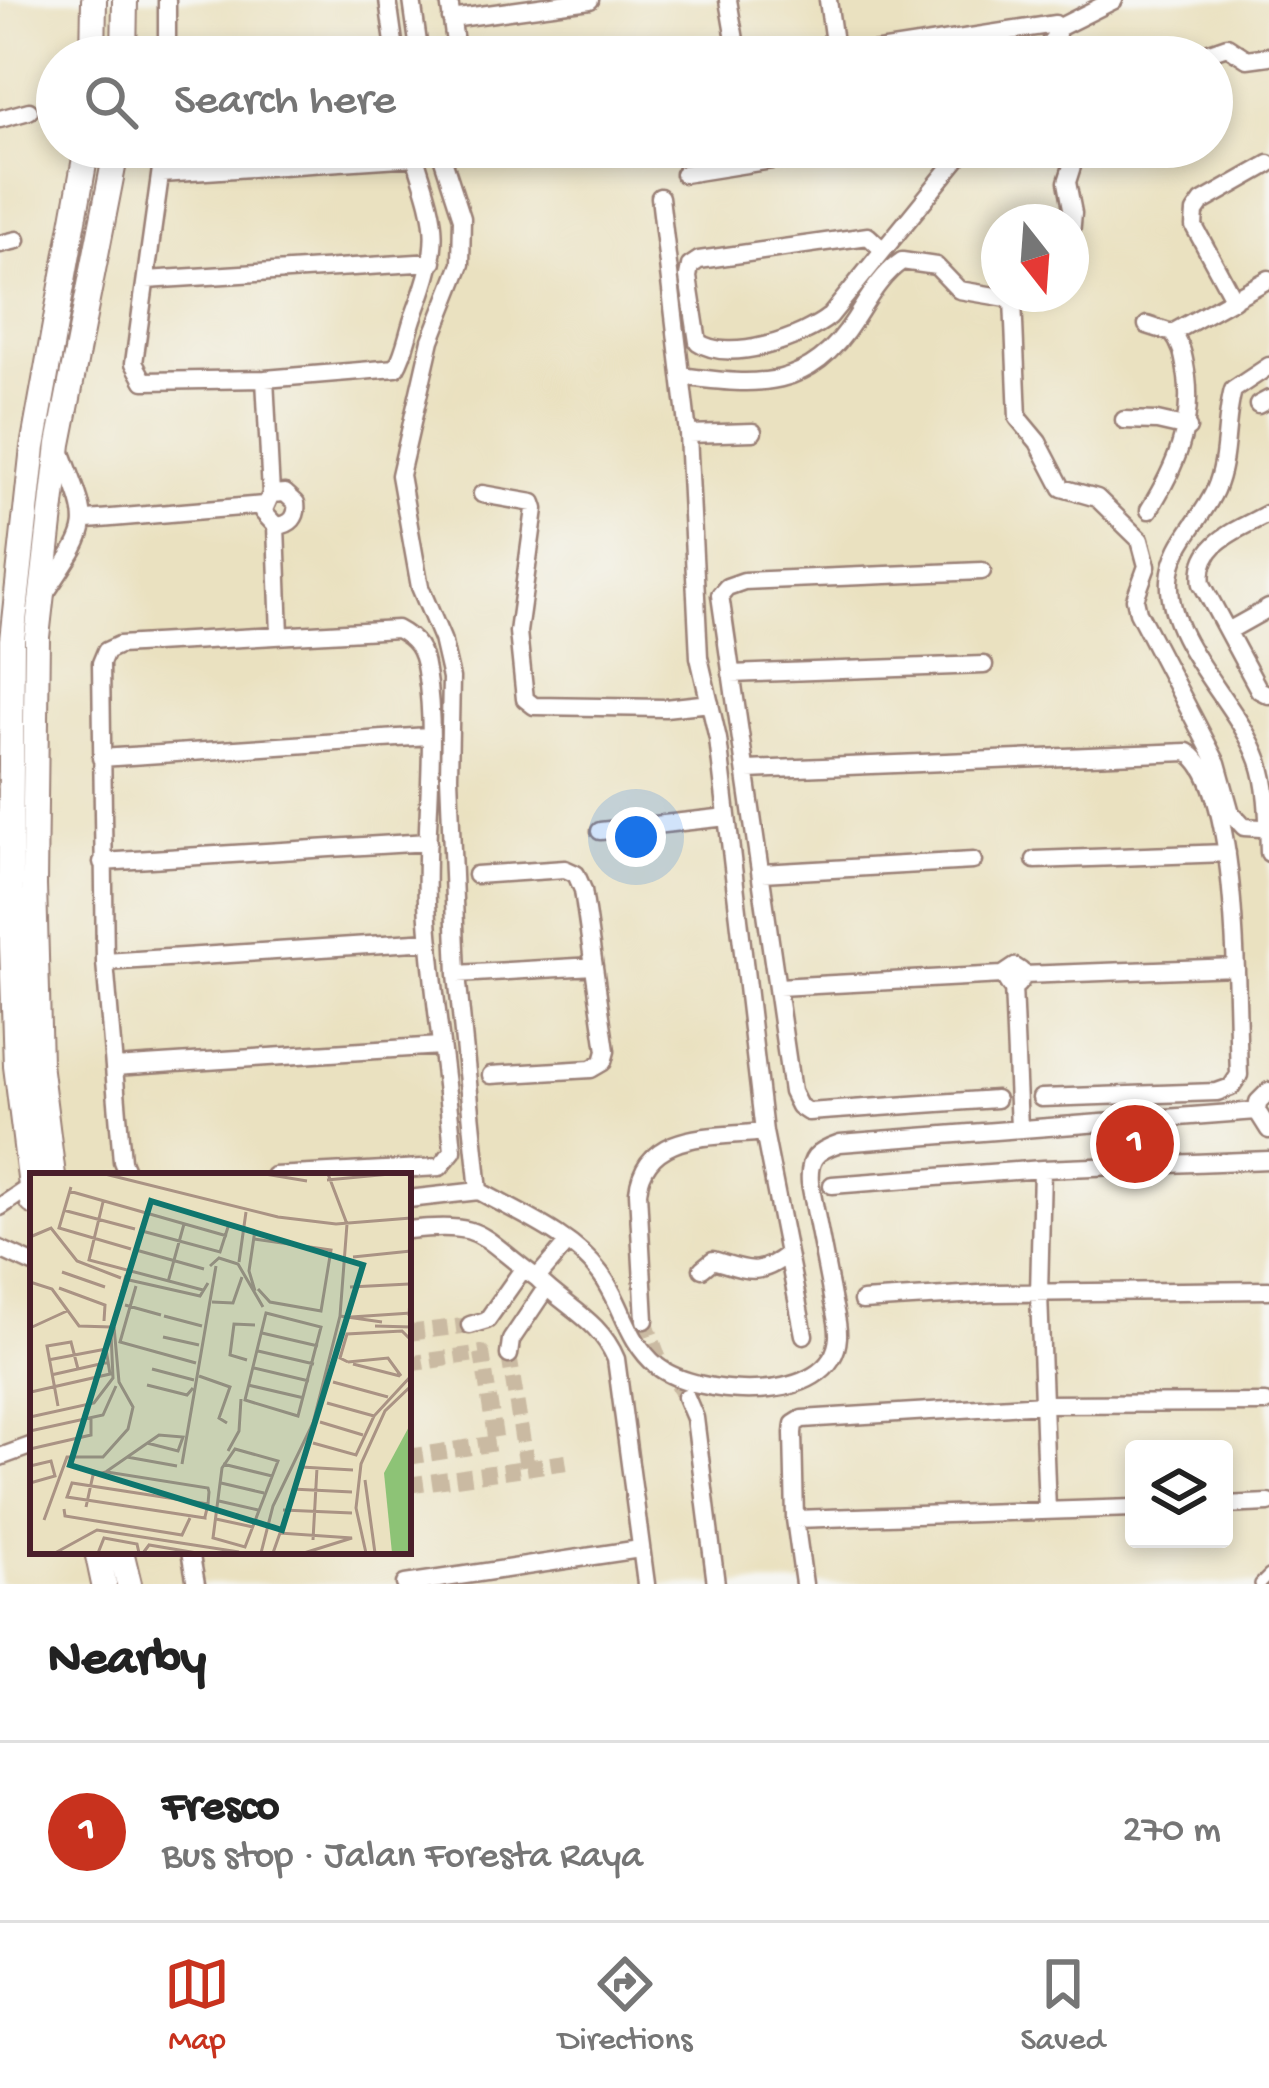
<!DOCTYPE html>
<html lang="en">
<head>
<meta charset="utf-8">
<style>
  body { margin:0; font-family:"Gochi Hand",sans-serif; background:#f6f6f6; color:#222 }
  .controls { position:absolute; right:36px; bottom:36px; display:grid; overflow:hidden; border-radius:12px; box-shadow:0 6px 18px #0003 }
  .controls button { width:108px; height:108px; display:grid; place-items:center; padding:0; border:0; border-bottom:3px solid #e0e0e0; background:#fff; color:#222; font:60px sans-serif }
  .compass { position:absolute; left:981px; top:204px; width:108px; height:108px; border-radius:50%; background:#fff; box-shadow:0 6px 18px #0003; rotate:163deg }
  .you { position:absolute; left:636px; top:837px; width:42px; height:42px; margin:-30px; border:9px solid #fff; border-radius:50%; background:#1a73e8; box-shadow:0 0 0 18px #1a73e833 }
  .badge { display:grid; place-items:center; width:78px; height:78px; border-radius:50%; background:#c8321e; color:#fff; font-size:39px; font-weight:700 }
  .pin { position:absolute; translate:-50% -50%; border:6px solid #fff; box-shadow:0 3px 12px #0006 }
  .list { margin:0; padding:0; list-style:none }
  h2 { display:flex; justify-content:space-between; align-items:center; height:156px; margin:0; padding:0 48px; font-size:51px }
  h2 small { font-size:39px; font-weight:400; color:#767676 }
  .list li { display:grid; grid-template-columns:78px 1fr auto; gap:36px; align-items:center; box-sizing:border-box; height:180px; padding:0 48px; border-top:3px solid #e0e0e0 }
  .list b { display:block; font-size:45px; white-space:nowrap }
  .list p { margin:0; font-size:39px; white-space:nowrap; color:#767676 }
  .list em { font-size:39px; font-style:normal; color:#767676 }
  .icon { flex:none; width:66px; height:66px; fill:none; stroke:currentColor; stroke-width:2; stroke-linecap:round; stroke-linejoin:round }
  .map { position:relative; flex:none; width:1269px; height:1584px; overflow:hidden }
  .search { position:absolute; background:#fff; box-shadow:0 6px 18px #0003; left:36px; right:36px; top:36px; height:132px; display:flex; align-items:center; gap:30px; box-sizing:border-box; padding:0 42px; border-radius:66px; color:#767676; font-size:45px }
  .sheet { height:336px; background:#fff }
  nav { display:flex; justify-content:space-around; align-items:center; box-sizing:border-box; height:168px; border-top:3px solid #e0e0e0; background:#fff; font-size:33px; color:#767676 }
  nav a { display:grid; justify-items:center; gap:6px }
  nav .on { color:#c8321e }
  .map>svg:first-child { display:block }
</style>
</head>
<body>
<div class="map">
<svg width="1269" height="1584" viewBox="0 0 1269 1584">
  <rect width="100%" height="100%" fill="#f6f6f2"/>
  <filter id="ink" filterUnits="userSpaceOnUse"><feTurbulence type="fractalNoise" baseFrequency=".00833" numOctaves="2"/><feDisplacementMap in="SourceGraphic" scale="24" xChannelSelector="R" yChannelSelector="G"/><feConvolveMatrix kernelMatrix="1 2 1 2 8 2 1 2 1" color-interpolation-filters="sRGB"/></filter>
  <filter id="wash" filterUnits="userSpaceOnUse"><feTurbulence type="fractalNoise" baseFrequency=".004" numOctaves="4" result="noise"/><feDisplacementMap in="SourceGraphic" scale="48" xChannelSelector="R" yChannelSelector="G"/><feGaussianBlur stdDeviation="2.7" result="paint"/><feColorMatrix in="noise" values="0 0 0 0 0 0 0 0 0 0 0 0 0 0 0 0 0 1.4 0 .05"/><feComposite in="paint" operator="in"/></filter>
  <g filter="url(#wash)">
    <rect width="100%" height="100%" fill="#eae1c0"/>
  </g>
  <g filter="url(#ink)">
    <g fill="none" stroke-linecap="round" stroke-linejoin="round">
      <path stroke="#cabaa2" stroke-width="16" stroke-dasharray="16 8" stroke-linecap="butt" d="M 645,1320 L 660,1362 L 686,1397
        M 408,1333 L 470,1325
        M 509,1355 L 527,1468
        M 408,1364 L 482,1353 L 496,1443 L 408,1457
        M 408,1485 L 573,1461"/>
      <defs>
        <path id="lane" d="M 1260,1584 L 1269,1575"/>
        <path id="street" d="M 167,0 L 167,57
          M 388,0 L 396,57
          M 412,0 L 420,57
          M 449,0 L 457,57
          M 728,0 L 738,57
          M 828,0 L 836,57
          M 451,19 L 590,0
          M 1058,28 L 1114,0
          M 840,57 L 1055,24 L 1057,34 L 1039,57
          M 1195,57 L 1227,46 L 1247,59 L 1269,56
          M 0,119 L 29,111
          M 164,147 L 134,363 L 144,381 L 265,379 L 396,368 C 406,351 408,331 415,313 C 444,235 436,224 412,147
          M 439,147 L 462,218 L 461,264 L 431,340 L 400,475 L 420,587 L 442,639 L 451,678 L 449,776 L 457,974 L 479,1191
          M 162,174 L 415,157
          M 684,174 L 853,147
          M 660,197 L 688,434 L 699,657 L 718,739 L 764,1132 L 804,1335
          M 1071,235 L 1073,213 L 1067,182 L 1078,147
          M 0,244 L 17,240
          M 883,250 L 868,236 L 699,260 L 690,266 L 688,277 L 698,342 C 729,364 803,338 830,316 L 967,147
          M 146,280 L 433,262
          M 1030,294 L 1013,299 L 1018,418 L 1038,442 L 1062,488 L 1097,498 L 1140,540 L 1147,566 L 1135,599 L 1138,612 L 1217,763 L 1231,813 L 1244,827 L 1261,828
          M 1234,300 L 1194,226 L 1195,212 L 1202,202 L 1269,164
          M 1147,325 L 1172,333
          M 1269,366 L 1233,390 C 1224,422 1229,458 1215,490 C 1201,522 1172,543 1170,580 C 1166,642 1239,704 1259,761 C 1269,790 1268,824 1269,853
          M 682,376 C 759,387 810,390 855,319 C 868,299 881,275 902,261 L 936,266 L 959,290 L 1013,299
          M 265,379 L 271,494 L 263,512 L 276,526 C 291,525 298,517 296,503 L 285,493 L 271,494
          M 1258,405 L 1269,399
          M 1124,420 L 1157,421 L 1188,428
          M 688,434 L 753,432
          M 482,494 L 533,503 L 535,509 L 518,632 L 525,699 L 534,706 L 665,708 L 710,703
          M 1149,510 C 1175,468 1193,427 1187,377 C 1184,359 1183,346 1172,333 L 1269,279
          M 1269,513 C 1238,530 1196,542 1202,584 L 1259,690 L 1269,695
          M 88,520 L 264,505
          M 276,526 L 280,635
          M 982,571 L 744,581 L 727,587 L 720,595 L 792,1092 L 799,1106 L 808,1112 L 996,1099
          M 45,594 C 93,521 92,532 61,450
          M 1228,631 L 1269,608
          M 731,674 L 984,665
          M 101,758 L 428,736
          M 748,770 L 1187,752 C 1241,782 1236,1013 1239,1075 L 1231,1087 L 1217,1092 L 1041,1098
          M 600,831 L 727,817
          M 1035,860 L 1227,853
          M 102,862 L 428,842
          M 762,873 L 973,861
          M 476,875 L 565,869 L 576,874 L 583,890 L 606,1051 L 603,1062 L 591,1069 L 491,1075
          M 105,962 L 430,941
          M 457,974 L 594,966
          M 1023,975 L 1235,967
          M 1013,986 L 1019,1128
          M 778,987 L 1003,975 L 1015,967 L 1021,971 L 1022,979 L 1017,985 L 1010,986 L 1003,975
          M 114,1067 L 440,1046
          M 1269,1091 L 1258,1102 L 1257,1111 L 1269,1130
          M 1042,1169 L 1039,1294 L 1047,1511
          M 128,1176 L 122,1161 L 105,962 L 101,663 L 106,651 L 119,645 L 397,629 C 416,639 423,649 426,671 C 438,743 424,829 427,903 C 431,986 446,1068 453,1151 L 440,1167 L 274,1176
          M 832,1185 L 1042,1169 L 1269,1160
          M 479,1191 C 520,1214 572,1235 600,1273 C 623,1303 626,1340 657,1366 C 697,1398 834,1407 838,1337 C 839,1322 833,1306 831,1292 C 824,1256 817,1219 810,1183 C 808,1158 816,1151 840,1143 L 1257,1111
          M 408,1199 L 479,1191
          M 0,1207 L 31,1186
          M 408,1230 C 486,1221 478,1236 537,1278
          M 568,1242 L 537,1278 C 565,1307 600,1320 616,1359 L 646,1584
          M 0,1249 L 33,1264
          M 702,1269 L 713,1260 C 747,1270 758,1278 788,1254
          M 862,1301 L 995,1293 L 1269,1290
          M 645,1320 L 638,1192 C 645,1129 716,1138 764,1132
          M 470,1325 L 487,1320 L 523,1269
          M 509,1355 L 511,1340 L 546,1288
          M 686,1397 L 695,1418 L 716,1584
          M 0,1457 L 33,1445
          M 1224,1505 L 1269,1503
          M 795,1519 L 1134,1508
          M 190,1551 L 196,1584
          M 405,1584 L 640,1549
          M 804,1584 L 795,1519 L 793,1433 L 794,1424 L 802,1419 L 1043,1404 L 1265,1403"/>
        <path id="secondary" d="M 93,57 L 94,0
          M 124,57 L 125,0
          M 53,1176 L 39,1063 L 34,885 L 37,637 L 59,444 L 117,147
          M 33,1202 L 16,1066 L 10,887 L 12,640 L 33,447 L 87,147
          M 97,1551 L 104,1584
          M 121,1551 L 129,1584"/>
      </defs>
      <use href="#lane" stroke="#9a8076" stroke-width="14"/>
      <use href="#street" stroke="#9a8076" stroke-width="21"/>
      <use href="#secondary" stroke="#9a8076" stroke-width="28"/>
      <use href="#lane" stroke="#fff" stroke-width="9"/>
      <use href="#street" stroke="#fff" stroke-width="16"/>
      <use href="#secondary" stroke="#fff" stroke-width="24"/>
    </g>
  </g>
  <g transform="translate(30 1173)">
    <rect width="381" height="381" fill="#eae1c0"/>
    <path d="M 381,250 L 381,380 L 362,380 L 354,300 Z" fill="#8dc376"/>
    <path fill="none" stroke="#aa9384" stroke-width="3" d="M 75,1 L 248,44 L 306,51 L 381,45M 235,1 L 277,8M 297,7 L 360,1M 41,14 L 29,55 L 101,76M 39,18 L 197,63M 73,29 L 59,87 L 173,117M 33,37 L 105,56M 112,58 L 190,79 L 199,51M 0,64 L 21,55 L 47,88 L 91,105M 224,66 L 301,77 L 291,138 L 240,129 L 228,116M 106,77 L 174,96M 323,84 L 381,78M 209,89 L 216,39M 180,93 L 189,85 L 208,91 L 233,134M 32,99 L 75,114M 99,107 L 170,123 L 178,110M 0,109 L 22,116 L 49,153 L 81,154M 138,109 L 154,51M 106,113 L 90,169 L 166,190M 320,114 L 379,111M 29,115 L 75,132 L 74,148M 225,118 L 219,98 L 225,57M 182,129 L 203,130 L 212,104M 95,132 L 131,142M 236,140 L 291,154 L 268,243 L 215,227 ZM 134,143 L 172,153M 310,143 L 352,149M 379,143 L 381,107M 321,144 L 381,140M 345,153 L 381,154M 0,155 L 37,138M 232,160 L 288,173M 133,164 L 169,172M 228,178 L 284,191M 217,187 L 200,182 L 204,151 L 225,152M 318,189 L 310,185 L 317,161 L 372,158 L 381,167M 318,189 L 358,185 L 371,203M 323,191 L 370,203M 224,195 L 279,208M 122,196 L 164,207M 21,202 L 79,189M 169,203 L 200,214 L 189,245 L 197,250M 303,209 L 358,224M 117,212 L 157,222 L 163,215M 218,212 L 274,225M 1,219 L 80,201 L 76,176 L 18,187M 297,230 L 344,243M 28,233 L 17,173 L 41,169 L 48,196M 0,244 L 64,230 L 83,205 L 81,160 L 96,102 L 94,110M 290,249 L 333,262M 0,258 L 73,242 L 86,213M 117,270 L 148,278 L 153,264 L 129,262 L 77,298 L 77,299 L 178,315 L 179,319 L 178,331 L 175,344 L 175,345 L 37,324 L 42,310 L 178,331M 283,270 L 326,282 L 344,243 L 381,203M 0,276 L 61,262 L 61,244M 205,276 L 248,288 L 215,374 L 183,365 L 192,295 ZM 198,278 L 209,258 L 211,226M 97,284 L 147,293M 152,291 L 186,93M 193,291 L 242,303M 0,293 L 21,288 L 25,303 L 0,310M 271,294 L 323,297M 335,307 L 345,380M 191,310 L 234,320M 262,316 L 322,319M 189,328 L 228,337M 56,334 L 63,302 L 76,299M 34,336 L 35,343 L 152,362 L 160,345M 253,337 L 322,340M 186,346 L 223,354M 14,347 L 37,284 L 73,284 L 98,256 L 103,234 L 89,209 L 84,154M 283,367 L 287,295M 25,380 L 67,357 L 209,379M 68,380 L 74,365 L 107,371 L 109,380M 113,380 L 119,372 L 167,380M 231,380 L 243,333 L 283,250 L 310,143 L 317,51 L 298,1M 243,380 L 250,360 L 322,365 L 274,380M 336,380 L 326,335 L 331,291 L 355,238 L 381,213"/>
    <path fill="#0f766e" fill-opacity="0.15" stroke="#0f766e" stroke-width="6" d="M 121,28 L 333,92 L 252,357 L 40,292 Z"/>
    <rect width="381" height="381" fill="none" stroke="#4a1f2b" stroke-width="6"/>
  </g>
</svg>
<div class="controls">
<button><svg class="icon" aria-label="layers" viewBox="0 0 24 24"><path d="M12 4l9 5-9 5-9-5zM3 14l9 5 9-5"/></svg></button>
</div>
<svg class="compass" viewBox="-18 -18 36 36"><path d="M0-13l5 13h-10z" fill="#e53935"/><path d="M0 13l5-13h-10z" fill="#767676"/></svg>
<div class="you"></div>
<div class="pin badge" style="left:1135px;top:1144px">1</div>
<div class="search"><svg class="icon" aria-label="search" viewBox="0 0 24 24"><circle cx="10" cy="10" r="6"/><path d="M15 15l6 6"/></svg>Search here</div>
</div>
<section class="sheet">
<h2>Nearby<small></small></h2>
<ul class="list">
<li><span class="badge">1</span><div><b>Fresco</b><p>Bus stop · Jalan Foresta Raya</p></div><em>270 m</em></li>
</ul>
</section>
<nav>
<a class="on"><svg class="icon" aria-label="map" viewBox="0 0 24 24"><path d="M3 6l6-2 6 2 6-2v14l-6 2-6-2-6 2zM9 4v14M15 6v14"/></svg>Map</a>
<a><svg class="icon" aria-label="directions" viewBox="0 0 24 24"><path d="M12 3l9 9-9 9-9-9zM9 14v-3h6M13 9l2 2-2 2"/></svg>Directions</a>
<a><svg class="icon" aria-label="saved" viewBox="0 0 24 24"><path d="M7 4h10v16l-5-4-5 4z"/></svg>Saved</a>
</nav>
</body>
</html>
